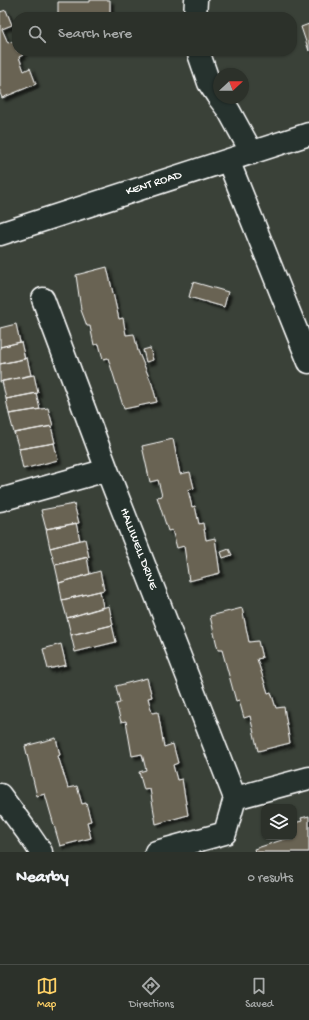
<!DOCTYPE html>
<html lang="en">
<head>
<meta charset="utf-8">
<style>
  body { margin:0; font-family:"Gochi Hand",sans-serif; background:#383d36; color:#f1f3f6 }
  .controls { position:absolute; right:12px; bottom:12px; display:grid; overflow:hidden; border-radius:8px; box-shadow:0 1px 3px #0004 }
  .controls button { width:36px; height:36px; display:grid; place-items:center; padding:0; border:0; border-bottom:1px solid #484c47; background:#2c312a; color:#f1f3f6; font:20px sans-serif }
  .compass { position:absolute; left:213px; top:68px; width:36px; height:36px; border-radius:50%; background:#2c312a; box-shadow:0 1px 3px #0004; rotate:68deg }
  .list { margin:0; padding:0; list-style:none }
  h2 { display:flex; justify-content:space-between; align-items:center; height:52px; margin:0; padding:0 16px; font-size:17px }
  h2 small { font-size:13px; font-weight:400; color:#a6a9a8 }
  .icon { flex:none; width:22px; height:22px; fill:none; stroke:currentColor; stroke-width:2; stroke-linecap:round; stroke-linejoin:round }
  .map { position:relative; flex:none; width:309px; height:852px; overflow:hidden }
  .search { position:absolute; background:#2c312a; box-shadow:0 1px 3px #0004; left:12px; right:12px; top:12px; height:44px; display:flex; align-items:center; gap:10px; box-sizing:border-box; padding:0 14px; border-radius:16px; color:#a6a9a8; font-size:15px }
  .sheet { height:112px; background:#2c312a }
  nav { display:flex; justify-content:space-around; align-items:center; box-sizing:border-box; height:56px; border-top:1px solid #484c47; background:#2c312a; font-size:11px; color:#a6a9a8 }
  nav a { display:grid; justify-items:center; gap:2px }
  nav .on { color:#ffd166 }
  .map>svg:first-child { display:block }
</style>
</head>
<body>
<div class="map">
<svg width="309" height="852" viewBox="0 0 309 852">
  <defs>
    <filter id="shadow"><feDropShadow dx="3.5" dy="3.5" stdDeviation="1" flood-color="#0009"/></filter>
  </defs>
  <rect width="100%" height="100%" fill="#3a4138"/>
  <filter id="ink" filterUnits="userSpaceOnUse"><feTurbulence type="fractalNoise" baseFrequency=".025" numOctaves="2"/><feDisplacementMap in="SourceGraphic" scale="8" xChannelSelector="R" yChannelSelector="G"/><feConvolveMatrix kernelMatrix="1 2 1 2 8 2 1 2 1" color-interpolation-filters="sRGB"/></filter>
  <g filter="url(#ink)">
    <path fill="#696352" stroke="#fff" filter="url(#shadow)" d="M 90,0 L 110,0 L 110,17 L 58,17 L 58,2 L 90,2 Z
      M 6,10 L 12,25 L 2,29 L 8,43 L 17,40 L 17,51 L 22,51 L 23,55 L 19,57 L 24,71 L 30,68 L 36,84 L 2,98 L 0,93 L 0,11 L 0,12 Z
      M 309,24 L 309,51 L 301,27 Z
      M 107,267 L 119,319 L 123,318 L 126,335 L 134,334 L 138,351 L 152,384 L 157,402 L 124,409 L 108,358 L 103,359 L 99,344 L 94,345 L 90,326 L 87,326 L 81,310 L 76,275 Z
      M 193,282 L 228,292 L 224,307 L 189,297 Z
      M 16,324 L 20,342 L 0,347 L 0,328 Z
      M 21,342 L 25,359 L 0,364 L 0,347 Z
      M 150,348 L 153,360 L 146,362 L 143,350 Z
      M 27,358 L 31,375 L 0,382 L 0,364 Z
      M 34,375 L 38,393 L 6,399 L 2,381 Z
      M 36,393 L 40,409 L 9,414 L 6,399 Z
      M 48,408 L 53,426 L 14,433 L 9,414 Z
      M 51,426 L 55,443 L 19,449 L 14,433 Z
      M 173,439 L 180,474 L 190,472 L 194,488 L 188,490 L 192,507 L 195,506 L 199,524 L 203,523 L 206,540 L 215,538 L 220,573 L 189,581 L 184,546 L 177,548 L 172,530 L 168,531 L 157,497 L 162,496 L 158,480 L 150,482 L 142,446 Z
      M 54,443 L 58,460 L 23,469 L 19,449 Z
      M 74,504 L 79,523 L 46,529 L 41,510 Z
      M 76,523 L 80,540 L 50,548 L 46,529 Z
      M 85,539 L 89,557 L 55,565 L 50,548 Z
      M 229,549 L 232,555 L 223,558 L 221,552 Z
      M 87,557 L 90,574 L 59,583 L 55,565 Z
      M 100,571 L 104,590 L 62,600 L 59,583 Z
      M 100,591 L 103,607 L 67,618 L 62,600 Z
      M 109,606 L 113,625 L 71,635 L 67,618 Z
      M 242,608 L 249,642 L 258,641 L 262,658 L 257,659 L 268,693 L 271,692 L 276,708 L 284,707 L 290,743 L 258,751 L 250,716 L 244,718 L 239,700 L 236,701 L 222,650 L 218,650 L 210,616 Z
      M 112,625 L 116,642 L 75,652 L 71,635 Z
      M 61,644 L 66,665 L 48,669 L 43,649 Z
      M 147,678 L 152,697 L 148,698 L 152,713 L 158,712 L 164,747 L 173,744 L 178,763 L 173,765 L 177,780 L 182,779 L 188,815 L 156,824 L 150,789 L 144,790 L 139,772 L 146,770 L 142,754 L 132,756 L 126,721 L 121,722 L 116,704 L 120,703 L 116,686 Z
      M 56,738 L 60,755 L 58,756 L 68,788 L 77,786 L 82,804 L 86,803 L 91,821 L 87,822 L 91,838 L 60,846 L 45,794 L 37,796 L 25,746 Z
      M 309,816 L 309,852 L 255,852 L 254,849 L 288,838 L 288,837 L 294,837 L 294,823 L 302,821 L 301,818 Z"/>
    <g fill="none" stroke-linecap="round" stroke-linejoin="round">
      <defs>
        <path id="minor" d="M 195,17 L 196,0
          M 198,51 L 209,83 L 219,98
          M 219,98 L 229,111 L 252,153
          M 228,160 L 309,362
          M 0,234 L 309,134
          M 43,299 L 107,470 L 235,798
          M 0,500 L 107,470
          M 0,795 L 28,833 L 41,852
          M 156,852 L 225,833 L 235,798 L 309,778"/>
      </defs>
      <use href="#minor" stroke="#fff" stroke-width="25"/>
      <use href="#minor" stroke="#26332d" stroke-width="22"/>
    </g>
  </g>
  <g text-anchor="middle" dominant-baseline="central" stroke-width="3" stroke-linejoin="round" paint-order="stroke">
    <g font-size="12" fill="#fff" stroke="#26332d">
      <text transform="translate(154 184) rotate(-18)">KENT ROAD</text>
      <text transform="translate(138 549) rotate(69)">HALLIWELL DRIVE</text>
    </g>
  </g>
</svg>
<div class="controls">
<button><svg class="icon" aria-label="layers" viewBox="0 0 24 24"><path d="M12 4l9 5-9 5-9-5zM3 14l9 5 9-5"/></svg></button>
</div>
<svg class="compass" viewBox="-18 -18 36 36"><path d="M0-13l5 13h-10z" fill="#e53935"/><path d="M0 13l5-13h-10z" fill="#a6a9a8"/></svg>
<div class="search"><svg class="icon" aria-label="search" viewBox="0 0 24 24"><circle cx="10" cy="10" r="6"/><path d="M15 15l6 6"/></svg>Search here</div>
</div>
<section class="sheet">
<h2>Nearby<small>0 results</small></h2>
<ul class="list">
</ul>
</section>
<nav>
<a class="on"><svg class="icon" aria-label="map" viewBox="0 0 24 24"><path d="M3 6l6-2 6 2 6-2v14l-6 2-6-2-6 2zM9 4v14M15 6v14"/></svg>Map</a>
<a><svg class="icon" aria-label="directions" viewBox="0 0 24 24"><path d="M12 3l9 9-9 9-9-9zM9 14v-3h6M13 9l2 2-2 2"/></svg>Directions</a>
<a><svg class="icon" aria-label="saved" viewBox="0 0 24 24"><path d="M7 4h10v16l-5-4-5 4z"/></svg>Saved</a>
</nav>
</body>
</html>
